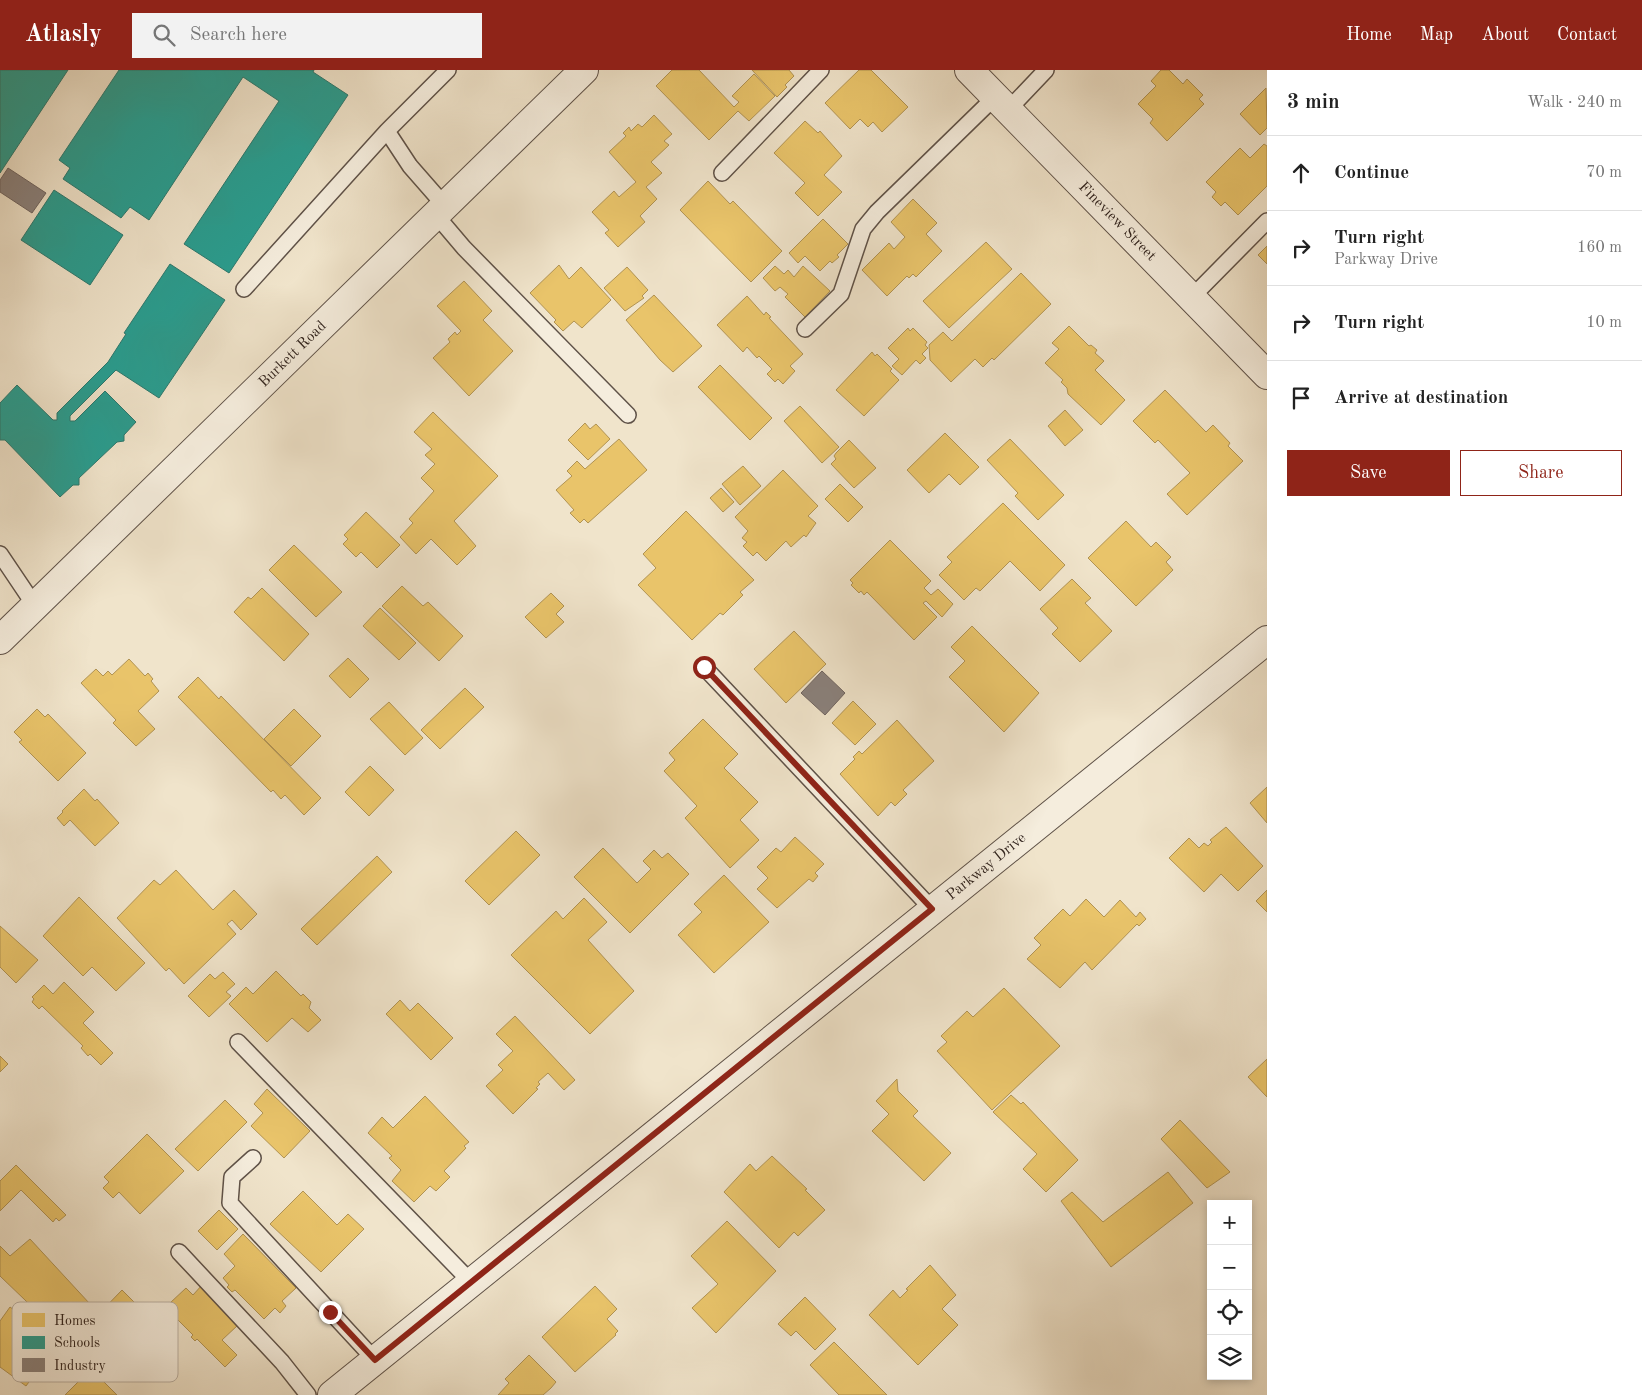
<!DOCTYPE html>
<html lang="en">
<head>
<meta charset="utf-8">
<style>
  body { margin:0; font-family:"Old Standard TT",serif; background:#f2f2f2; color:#222 }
  .controls { position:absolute; right:15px; bottom:15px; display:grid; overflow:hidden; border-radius:0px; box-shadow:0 2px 8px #0003 }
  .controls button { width:45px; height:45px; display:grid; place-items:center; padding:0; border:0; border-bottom:1px solid #e0e0e0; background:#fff; color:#222; font:25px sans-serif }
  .stop { position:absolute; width:15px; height:15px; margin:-11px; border:4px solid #8f2418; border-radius:50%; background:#fff }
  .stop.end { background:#8f2418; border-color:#fff; box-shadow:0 1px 5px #0008 }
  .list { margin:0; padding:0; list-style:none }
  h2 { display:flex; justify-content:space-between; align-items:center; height:65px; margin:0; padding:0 20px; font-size:21px }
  h2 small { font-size:16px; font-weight:400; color:#767676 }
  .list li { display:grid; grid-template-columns:32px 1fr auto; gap:15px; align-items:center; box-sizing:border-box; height:75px; padding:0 20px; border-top:1px solid #e0e0e0 }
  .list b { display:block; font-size:19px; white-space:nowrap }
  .list p { margin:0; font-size:16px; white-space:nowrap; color:#767676 }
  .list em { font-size:16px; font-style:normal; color:#767676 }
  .actions { display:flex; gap:10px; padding:15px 20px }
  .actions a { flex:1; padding:11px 0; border:1px solid #8f2418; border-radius:0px; text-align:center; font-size:18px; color:#8f2418 }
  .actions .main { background:#8f2418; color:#fff }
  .icon { flex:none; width:28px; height:28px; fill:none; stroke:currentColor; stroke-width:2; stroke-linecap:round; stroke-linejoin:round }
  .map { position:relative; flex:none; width:1267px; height:1325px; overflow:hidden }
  header { display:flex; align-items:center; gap:30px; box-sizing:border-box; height:70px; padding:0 25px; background:#8f2418; color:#fff }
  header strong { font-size:24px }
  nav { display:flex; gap:28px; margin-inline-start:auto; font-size:18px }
  .search { width:350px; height:45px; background:#f2f2f2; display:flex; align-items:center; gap:12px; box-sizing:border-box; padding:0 18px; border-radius:0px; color:#767676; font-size:19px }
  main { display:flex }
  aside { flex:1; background:#fff }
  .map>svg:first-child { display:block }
</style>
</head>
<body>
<header>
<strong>Atlasly</strong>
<div class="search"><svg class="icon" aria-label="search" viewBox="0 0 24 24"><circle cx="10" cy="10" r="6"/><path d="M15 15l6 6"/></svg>Search here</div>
<nav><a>Home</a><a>Map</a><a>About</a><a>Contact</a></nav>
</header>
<main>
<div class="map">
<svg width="1267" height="1325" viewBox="0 0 1267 1325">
  <rect width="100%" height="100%" fill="#f0e4cb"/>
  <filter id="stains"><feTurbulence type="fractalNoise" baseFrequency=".004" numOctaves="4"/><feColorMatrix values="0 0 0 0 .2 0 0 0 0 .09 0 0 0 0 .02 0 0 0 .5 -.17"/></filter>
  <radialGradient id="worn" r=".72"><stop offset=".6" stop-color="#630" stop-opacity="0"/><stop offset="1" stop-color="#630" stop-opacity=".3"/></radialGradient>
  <path fill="#e9c46a" stroke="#b19353" d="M 672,0 L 699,0 L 734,37 L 739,32 L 732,26 L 754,4 L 775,26 L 749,51 L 738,41 L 709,70 L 656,16 Z
    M 752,0 L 789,0 L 794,6 L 785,15 L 787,17 L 777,27 Z
    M 859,0 L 871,0 L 908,37 L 882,62 L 873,52 L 868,57 L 860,49 L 850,59 L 825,33 Z
    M 1161,0 L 1169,0 L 1183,14 L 1187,9 L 1203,25 L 1199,29 L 1204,34 L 1167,71 L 1150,53 L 1153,49 L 1138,34 L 1156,16 L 1151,11 Z
    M 1266,18 L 1267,58 L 1260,65 L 1240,44 Z
    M 654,45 L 672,64 L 664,71 L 669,75 L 651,92 L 662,103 L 646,117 L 657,129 L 640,146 L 645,152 L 618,177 L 605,163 L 609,160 L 592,142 L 614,121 L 619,127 L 636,112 L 609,82 L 626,66 L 623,63 L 629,57 L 631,61 L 638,54 L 642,57 Z
    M 805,51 L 818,63 L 820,61 L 842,86 L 824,105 L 842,122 L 818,146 L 795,123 L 805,113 L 774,83 Z
    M 1264,74 L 1267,76 L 1267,116 L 1238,145 L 1225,132 L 1221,136 L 1212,127 L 1216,122 L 1206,112 L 1240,78 L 1250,88 Z
    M 708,111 L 730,134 L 733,131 L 782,181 L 751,212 L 680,140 Z
    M 913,129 L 937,153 L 926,164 L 942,181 L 916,207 L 913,204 L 909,208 L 907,206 L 887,226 L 862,200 L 889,173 L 894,179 L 905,167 L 891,152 Z
    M 823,149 L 848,174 L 837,185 L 839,187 L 832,193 L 830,191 L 820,201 L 805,186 L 798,193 L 789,183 Z
    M 986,172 L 1012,199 L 949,258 L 923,231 Z
    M 1267,176 L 1267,194 L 1258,185 Z
    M 559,195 L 569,209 L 581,197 L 611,230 L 582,258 L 574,251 L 563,261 L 554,252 L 556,250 L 530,223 Z
    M 775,196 L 784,204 L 788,200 L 794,207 L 803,196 L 830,221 L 805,247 L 785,227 L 788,224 L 780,217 L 775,221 L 763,208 Z
    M 627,197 L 648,220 L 642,226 L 644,228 L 625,241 L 604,218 Z
    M 1021,203 L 1051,234 L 994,290 L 992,288 L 983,297 L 975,289 L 951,312 L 930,290 L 929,275 L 943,262 L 952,271 Z
    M 464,211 L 492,241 L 483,250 L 513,281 L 469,326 L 433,288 L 450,272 L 448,269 L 455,262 L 457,265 L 461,261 L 437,236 Z
    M 654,225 L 702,276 L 673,302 L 660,290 L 626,250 Z
    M 747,226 L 764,245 L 766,242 L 771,247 L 769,248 L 803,284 L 790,296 L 795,301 L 783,314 L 778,309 L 775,312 L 767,304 L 772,299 L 759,286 L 757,288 L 747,277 L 743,282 L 717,255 Z
    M 1069,256 L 1089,276 L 1091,275 L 1097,280 L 1095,283 L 1104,291 L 1095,300 L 1125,330 L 1101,355 L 1068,324 L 1067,318 L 1061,312 L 1063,310 L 1045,293 L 1059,279 L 1052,273 Z
    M 908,258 L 910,261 L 913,258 L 927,272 L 925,275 L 928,278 L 922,284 L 926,288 L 920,294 L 916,290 L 902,305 L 892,296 L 899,289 L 888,278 Z
    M 872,282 L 875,286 L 877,284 L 892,299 L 890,301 L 899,310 L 864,346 L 836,320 Z
    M 720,295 L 772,348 L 750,370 L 698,317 Z
    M 1165,320 L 1206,362 L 1213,355 L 1230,373 L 1228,376 L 1243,391 L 1187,445 L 1167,424 L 1190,403 L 1158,370 L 1155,373 L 1133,351 Z
    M 800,336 L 839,377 L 822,393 L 784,351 Z
    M 1065,340 L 1083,360 L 1065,376 L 1048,356 Z
    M 433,342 L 498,406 L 454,451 L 476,476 L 457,495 L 431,469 L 416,484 L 400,467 L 413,453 L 409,449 L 434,421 L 421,408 L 435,394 L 425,385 L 432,379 L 414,362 Z
    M 585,353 L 590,359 L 596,354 L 610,369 L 588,390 L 568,370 Z
    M 945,363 L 979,397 L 960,415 L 949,404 L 929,423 L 907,400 Z
    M 619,369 L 647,400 L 588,453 L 584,449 L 580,453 L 570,443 L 574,440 L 556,420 L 572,406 L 567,401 L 577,391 L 585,399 Z
    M 1010,369 L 1064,425 L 1038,450 L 1015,426 L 1018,423 L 987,390 Z
    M 849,370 L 876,398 L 854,418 L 831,394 L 836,389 L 834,386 L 836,383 Z
    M 743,396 L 761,416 L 740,435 L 722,414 Z
    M 783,400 L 818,436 L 808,446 L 816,453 L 806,467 L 804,465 L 791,477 L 786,471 L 766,491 L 757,482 L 753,486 L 743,476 L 747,472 L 742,468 L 748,461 L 735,447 Z
    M 840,414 L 863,437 L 848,452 L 825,429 Z
    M 721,418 L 734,432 L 723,442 L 710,428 Z
    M 1003,433 L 1065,495 L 1040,521 L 1010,491 L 980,521 L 976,518 L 964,530 L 939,505 L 952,492 L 947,487 Z
    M 686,441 L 754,510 L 740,522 L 743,525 L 723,545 L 720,543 L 692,570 L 638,515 L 656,498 L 643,484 Z
    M 366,442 L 400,475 L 377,498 L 361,482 L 356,487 L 343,474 L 348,469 L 344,465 Z
    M 1126,451 L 1151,477 L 1156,472 L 1171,487 L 1166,492 L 1173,500 L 1136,536 L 1088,488 Z
    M 890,470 L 931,511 L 924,518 L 931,525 L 938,519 L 953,534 L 942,547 L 926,531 L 923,533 L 937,547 L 914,570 L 867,522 L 864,525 L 861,521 L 859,523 L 851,515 L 853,513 L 850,510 Z
    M 294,475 L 342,522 L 316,547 L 269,500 Z
    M 1072,509 L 1091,528 L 1085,533 L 1112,561 L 1080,592 L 1052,564 L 1058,558 L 1040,539 Z
    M 402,516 L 423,536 L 428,532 L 463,566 L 439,591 L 382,536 Z
    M 262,518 L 309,564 L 284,591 L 234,542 L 248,527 L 251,529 Z
    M 551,523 L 564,536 L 556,544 L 564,552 L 546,568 L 525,547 Z
    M 380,538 L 416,573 L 399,590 L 363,556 Z
    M 972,556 L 1039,623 L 1004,662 L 949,607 L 965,591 L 951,577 Z
    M 794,561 L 826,594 L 786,633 L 754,599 Z
    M 348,588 L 369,609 L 350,628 L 329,606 Z
    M 129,589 L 145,606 L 148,603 L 153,609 L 151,611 L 159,621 L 138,641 L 155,659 L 136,676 L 113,653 L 116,650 L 81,613 L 96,599 L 103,606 L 108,601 L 112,605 Z
    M 198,607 L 219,629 L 221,626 L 321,728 L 304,745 L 285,725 L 281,729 L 273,720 L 271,722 L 178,627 Z
    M 465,618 L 484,637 L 440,679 L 421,660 Z
    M 853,631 L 876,654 L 855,675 L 832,653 Z
    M 389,632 L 423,668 L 405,685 L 370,649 Z
    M 37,639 L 45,647 L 48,644 L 86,683 L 58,711 L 19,672 L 22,670 L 14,662 Z
    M 294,639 L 321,666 L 291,696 L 264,669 Z
    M 703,649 L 738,684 L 724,698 L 758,732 L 740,750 L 759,770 L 730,798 L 685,748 L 697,736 L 664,701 L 675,690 L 669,683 Z
    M 897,650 L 934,691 L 903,720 L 907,724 L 895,736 L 891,732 L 878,746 L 840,704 L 855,689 L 853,687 L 859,681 L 862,684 Z
    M 370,696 L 394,720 L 369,746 L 345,722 Z
    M 1267,717 L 1267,753 L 1250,733 Z
    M 84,719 L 95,731 L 97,729 L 119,753 L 95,776 L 70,750 L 64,756 L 57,748 L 63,742 L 62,741 Z
    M 1226,757 L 1263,796 L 1238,821 L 1221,804 L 1204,822 L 1169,788 L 1189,768 L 1199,778 L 1204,773 L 1208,776 L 1212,772 L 1210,770 Z
    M 516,761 L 540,785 L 489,835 L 465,811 Z
    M 795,767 L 824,794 L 815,803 L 818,806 L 813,812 L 809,809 L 777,838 L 757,819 L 768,808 L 757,797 L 776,778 L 781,782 Z
    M 603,778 L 637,813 L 651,799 L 643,791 L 654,780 L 662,788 L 668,783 L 689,804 L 630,863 L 574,807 Z
    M 377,786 L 392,802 L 317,875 L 301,859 Z
    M 176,800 L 213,840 L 234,820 L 257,844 L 241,860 L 232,850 L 227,854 L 236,864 L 184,914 L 169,898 L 166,901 L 117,848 L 154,810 L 160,815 Z
    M 724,805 L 769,852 L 714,903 L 678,865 L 702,842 L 694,834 Z
    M 1267,820 L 1267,842 L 1256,831 Z
    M 79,827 L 145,893 L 116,921 L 92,897 L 83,906 L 43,866 Z
    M 584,828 L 607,852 L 588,870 L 634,921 L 590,964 L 511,885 L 556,841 L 563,849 Z
    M 1086,829 L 1104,847 L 1120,830 L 1136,847 L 1140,842 L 1146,849 L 1139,856 L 1137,854 L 1092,900 L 1085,892 L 1060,918 L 1027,889 L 1041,875 L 1034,868 L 1063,839 L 1070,846 Z
    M 0,856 L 38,890 L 16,913 L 0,897 Z
    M 276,901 L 301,926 L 303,924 L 311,932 L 309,938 L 321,950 L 308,962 L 292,948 L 267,972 L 229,934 L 246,917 L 253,924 Z
    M 223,902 L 235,914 L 226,922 L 231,926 L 209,947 L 188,926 L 210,904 L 215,909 Z
    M 64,912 L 94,942 L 83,953 L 113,983 L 101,995 L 90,984 L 88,986 L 81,978 L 83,976 L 42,936 L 39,939 L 32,932 L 34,929 L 32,927 L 44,915 L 53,924 Z
    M 1004,918 L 1060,976 L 992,1040 L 937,981 L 947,972 L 941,966 L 967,941 L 973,947 Z
    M 400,930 L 410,941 L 418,933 L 453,968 L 431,990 L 386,944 Z
    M 515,946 L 575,1010 L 564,1020 L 548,1003 L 538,1012 L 540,1014 L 536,1018 L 538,1019 L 513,1044 L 486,1016 L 503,1000 L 498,995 L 513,981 L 496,964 Z
    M 0,986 L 8,994 L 0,1002 Z
    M 1267,989 L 1267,1027 L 1248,1007 Z
    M 897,1009 L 898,1021 L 918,1041 L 913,1046 L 951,1083 L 924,1111 L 872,1061 L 889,1044 L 876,1031 Z
    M 267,1019 L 310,1061 L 284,1088 L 251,1056 L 263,1043 L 254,1034 Z
    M 1011,1025 L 1021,1034 L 1023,1032 L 1078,1090 L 1046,1122 L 1023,1099 L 1037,1084 L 993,1042 Z
    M 425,1026 L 469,1072 L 464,1076 L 466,1078 L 444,1101 L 450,1107 L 436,1121 L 430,1116 L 414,1132 L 392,1111 L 401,1100 L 389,1088 L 392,1086 L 368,1063 L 382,1047 L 393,1058 Z
    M 225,1030 L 247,1052 L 198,1101 L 175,1079 Z
    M 1180,1050 L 1230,1102 L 1207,1118 L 1161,1069 Z
    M 147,1064 L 184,1101 L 140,1144 L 119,1122 L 113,1128 L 103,1118 L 109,1112 L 104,1107 Z
    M 772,1086 L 807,1119 L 805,1120 L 825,1140 L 798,1166 L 794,1162 L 779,1178 L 724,1122 L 750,1094 L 756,1101 Z
    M 16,1095 L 66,1145 L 59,1151 L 56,1148 L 53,1152 L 21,1120 L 0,1141 L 0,1111 Z
    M 1168,1102 L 1193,1133 L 1111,1197 L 1061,1131 L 1072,1122 L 1103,1152 Z
    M 303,1121 L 337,1155 L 348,1144 L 364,1159 L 321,1202 L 270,1154 Z
    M 219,1140 L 238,1159 L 217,1180 L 198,1161 Z
    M 727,1151 L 776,1201 L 716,1263 L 692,1238 L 718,1214 L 691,1186 Z
    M 243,1164 L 296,1218 L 282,1231 L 286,1236 L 280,1243 L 275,1238 L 264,1249 L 235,1220 L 232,1222 L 227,1217 L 229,1215 L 223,1208 L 235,1196 L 224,1184 Z
    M 30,1169 L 90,1234 L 84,1240 L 124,1286 L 103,1305 L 0,1206 L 0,1176 L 10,1186 Z
    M 930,1195 L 956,1225 L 942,1239 L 958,1255 L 918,1295 L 869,1245 L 893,1220 L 900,1228 L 908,1220 L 906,1219 Z
    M 202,1215 L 238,1255 L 222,1270 L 237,1285 L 225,1297 L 197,1269 L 195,1271 L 191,1267 L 193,1265 L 173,1245 L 177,1241 L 170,1233 L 186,1218 L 193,1225 Z
    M 595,1216 L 617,1239 L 607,1249 L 618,1261 L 615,1264 L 616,1265 L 575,1302 L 542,1267 Z
    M 122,1220 L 165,1263 L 135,1292 L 93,1250 Z
    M 805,1227 L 836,1259 L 815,1280 L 796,1261 L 791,1266 L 778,1254 Z
    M 10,1237 L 58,1272 L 26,1316 L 0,1297 L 0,1251 Z
    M 834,1272 L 887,1325 L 839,1325 L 810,1295 Z
    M 529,1285 L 556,1312 L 551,1318 L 543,1325 L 498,1325 L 509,1313 L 505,1309 Z
    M 91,1299 L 117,1325 L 65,1325 Z"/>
  <path fill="#2a9d8f" stroke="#2c786d" d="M 0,0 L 68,0 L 0,103 Z
    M 119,0 L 314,0 L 313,2 L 348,25 L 229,203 L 184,174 L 279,31 L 243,7 L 149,150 L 130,137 L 121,148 L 63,109 L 70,98 L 59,90 Z
    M 54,120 L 123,165 L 90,215 L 21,170 Z
    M 170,194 L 225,230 L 159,328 L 116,300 L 70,346 L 70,351 L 75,351 L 105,321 L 136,352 L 124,365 L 124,371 L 117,372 L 79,408 L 79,415 L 73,415 L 60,427 L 5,370 L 0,370 L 0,333 L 17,315 L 53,350 L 57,350 L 57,343 L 108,292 L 126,264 L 124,263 Z"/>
  <path fill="#8a817c" stroke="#6f6460" d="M 8,98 L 46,123 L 32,143 L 0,122 L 0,110 Z
    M 822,601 L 845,623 L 825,645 L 801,623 Z"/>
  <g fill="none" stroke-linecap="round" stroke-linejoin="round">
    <defs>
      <path id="service" d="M 1008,40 L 1046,0
        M 722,103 L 821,0
        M 445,136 L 410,96 L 387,61 L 448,0
        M 436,145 L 464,178 L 628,345
        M 244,219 L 387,61
        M 1191,228 L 1267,151
        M 805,259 L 841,224 L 863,159 L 877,142 L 995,27
        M 0,484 L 35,536
        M 704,597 L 932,839
        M 238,972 L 471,1212
        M 253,1088 L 232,1107 L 230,1133 L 375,1290
        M 179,1182 L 282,1292 L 308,1325"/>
      <g id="minor">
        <path id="s1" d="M 0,570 L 584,0"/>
      </g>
      <g id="tertiary">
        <path id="s2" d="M 969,0 L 1267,305"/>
        <path id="s3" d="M 332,1325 L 1267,570"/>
      </g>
    </defs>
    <use href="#service" stroke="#5f5248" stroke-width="18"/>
    <use href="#minor" stroke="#5f5248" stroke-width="30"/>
    <use href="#tertiary" stroke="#5f5248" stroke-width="30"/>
    <use href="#service" stroke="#f5eddd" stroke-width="15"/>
    <use href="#minor" stroke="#f5eddd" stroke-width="28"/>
    <use href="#tertiary" stroke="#f5eddd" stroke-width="28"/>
  </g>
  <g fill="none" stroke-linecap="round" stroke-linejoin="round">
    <path stroke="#8f2418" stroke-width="6" d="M 330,1242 L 375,1290 L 932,839 L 704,597"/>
  </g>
  <g text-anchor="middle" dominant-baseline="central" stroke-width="5" stroke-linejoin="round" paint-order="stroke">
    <g font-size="15" fill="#2f221d" stroke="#f5eddd">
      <text stroke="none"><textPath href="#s2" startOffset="212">Fineview Street</textPath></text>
      <text stroke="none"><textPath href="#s1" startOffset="409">Burkett Road</textPath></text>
      <text stroke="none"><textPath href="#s3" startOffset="841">Parkway Drive</textPath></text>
    </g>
  </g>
  <rect x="12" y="1232" width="166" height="80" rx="8" fill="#f5eddd" stroke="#bab0a3" stroke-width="1"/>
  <rect x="22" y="1243" width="23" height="14" fill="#e9c46a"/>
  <rect x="22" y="1266" width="23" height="13" fill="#2a9d8f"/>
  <rect x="22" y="1288" width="23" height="14" fill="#8a817c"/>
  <g font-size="14" fill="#2f221d">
    <text x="54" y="1255">Homes</text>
    <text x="54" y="1277">Schools</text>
    <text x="54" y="1300">Industry</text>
  </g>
  <rect width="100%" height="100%" filter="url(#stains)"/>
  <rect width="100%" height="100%" fill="url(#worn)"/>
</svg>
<div class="controls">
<button>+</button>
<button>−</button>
<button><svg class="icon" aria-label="locate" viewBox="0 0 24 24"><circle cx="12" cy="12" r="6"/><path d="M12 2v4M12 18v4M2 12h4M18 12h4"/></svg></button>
<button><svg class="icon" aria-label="layers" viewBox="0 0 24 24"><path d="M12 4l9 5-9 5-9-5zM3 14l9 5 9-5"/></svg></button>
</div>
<div class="stop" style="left:704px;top:597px"></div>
<div class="stop end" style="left:330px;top:1242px"></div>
</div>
<aside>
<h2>3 min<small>Walk · 240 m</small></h2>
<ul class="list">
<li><svg class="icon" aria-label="ahead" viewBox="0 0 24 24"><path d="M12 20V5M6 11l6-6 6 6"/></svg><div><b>Continue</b></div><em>70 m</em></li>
<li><svg class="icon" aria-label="right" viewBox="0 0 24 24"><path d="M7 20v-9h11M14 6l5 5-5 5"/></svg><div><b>Turn right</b><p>Parkway Drive</p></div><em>160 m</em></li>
<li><svg class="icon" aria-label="right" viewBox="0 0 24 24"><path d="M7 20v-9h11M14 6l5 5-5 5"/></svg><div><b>Turn right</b></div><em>10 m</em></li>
<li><svg class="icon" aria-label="arrive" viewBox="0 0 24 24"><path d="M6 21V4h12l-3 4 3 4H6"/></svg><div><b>Arrive at destination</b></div></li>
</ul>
<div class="actions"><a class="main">Save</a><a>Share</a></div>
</aside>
</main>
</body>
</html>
